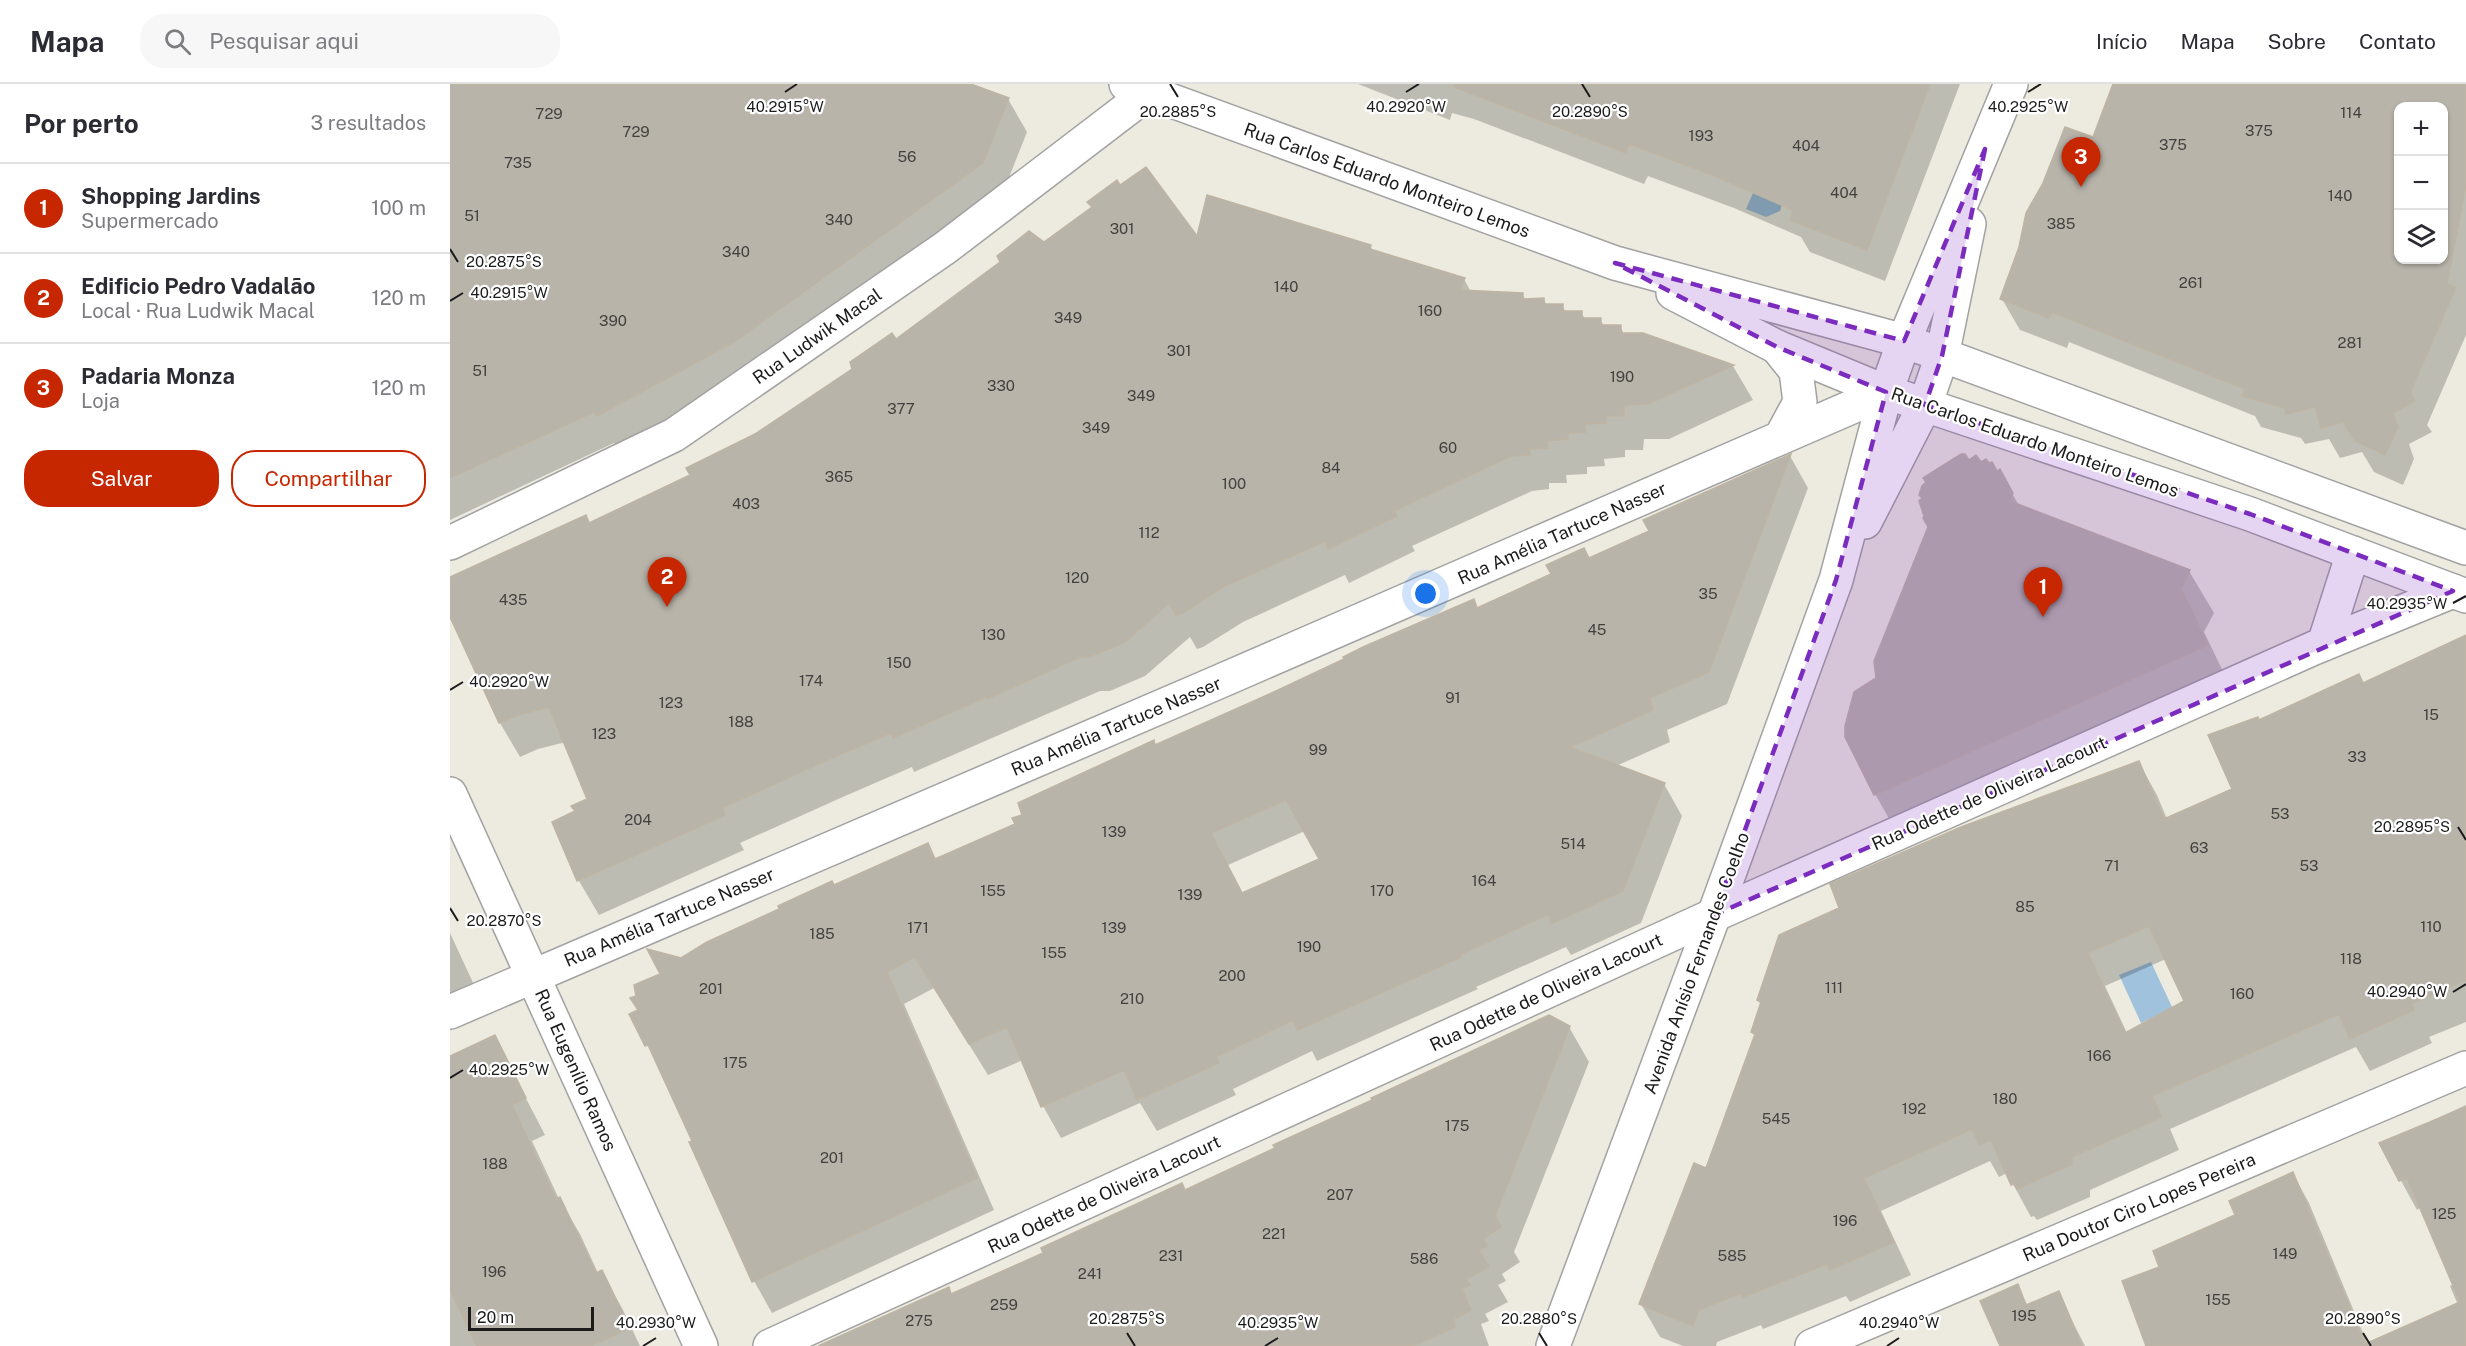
<!DOCTYPE html>
<html lang="pt">
<head>
<meta charset="utf-8">
<style>
  body { margin:0; font-family:"Public Sans",sans-serif; background:#f7f7f7; color:#2b2b33 }
  .controls { position:absolute; right:18px; top:18px; display:grid; overflow:hidden; border-radius:12px; box-shadow:0 2px 4px #0004 }
  .controls button { width:54px; height:54px; display:grid; place-items:center; padding:0; border:0; border-bottom:2px solid #e1e1e2; background:#fff; color:#2b2b33; font:30px sans-serif }
  .scale { position:absolute; left:18px; bottom:15px; width:126px; box-sizing:border-box; padding-left:6px; border:3px solid #1b1b1b; border-top:0; font-size:16px; line-height:21px; white-space:nowrap; color:#1b1b1b; -webkit-text-stroke:4px #fff; paint-order:stroke }
  .you { position:absolute; left:976px; top:510px; width:21px; height:21px; margin:-15px; border:4px solid #fff; border-radius:50%; background:#1a73e8; box-shadow:0 0 0 9px #1a73e833 }
  .badge { display:grid; place-items:center; width:39px; height:39px; border-radius:50%; background:#c62700; color:#fff; font-size:20px; font-weight:700 }
  .pin { position:absolute; translate:-50% -50px; filter:drop-shadow(0 2px 3px #0008) }
  .pin::after { content:''; position:absolute; top:32px; width:21px; height:18px; background:inherit; clip-path:polygon(0 0,100% 0,50% 100%) }
  .list { margin:0; padding:0; list-style:none }
  h2 { display:flex; justify-content:space-between; align-items:center; height:78px; margin:0; padding:0 24px; font-size:26px }
  h2 small { font-size:20px; font-weight:400; color:#7c7c81 }
  .list li { display:grid; grid-template-columns:39px 1fr auto; gap:18px; align-items:center; box-sizing:border-box; height:90px; padding:0 24px; border-top:2px solid #e1e1e2 }
  .list b { display:block; font-size:22px; white-space:nowrap }
  .list p { margin:0; font-size:20px; white-space:nowrap; color:#7c7c81 }
  .list em { font-size:20px; font-style:normal; color:#7c7c81 }
  .actions { display:flex; gap:12px; padding:18px 24px }
  .actions a { flex:1; padding:14px 0; border:2px solid #c62700; border-radius:24px; text-align:center; font-size:21px; color:#c62700 }
  .actions .main { background:#c62700; color:#fff }
  .icon { flex:none; width:33px; height:33px; fill:none; stroke:currentColor; stroke-width:2; stroke-linecap:round; stroke-linejoin:round }
  .map { position:relative; flex:none; width:2016px; height:1262px; overflow:hidden }
  header { display:flex; align-items:center; gap:36px; box-sizing:border-box; height:84px; padding:0 30px; background:#fff; border-bottom:2px solid #e1e1e2 }
  header strong { font-size:28px }
  nav { display:flex; gap:33px; margin-inline-start:auto; font-size:21px }
  .search { width:420px; height:54px; background:#f7f7f7; display:flex; align-items:center; gap:15px; box-sizing:border-box; padding:0 21px; border-radius:24px; color:#7c7c81; font-size:22px }
  main { display:flex }
  aside { flex:1; background:#fff }
  .map>svg:first-child { display:block }
</style>
</head>
<body>
<header>
<strong>Mapa</strong>
<div class="search"><svg class="icon" aria-label="search" viewBox="0 0 24 24"><circle cx="10" cy="10" r="6"/><path d="M15 15l6 6"/></svg>Pesquisar aqui</div>
<nav><a>Início</a><a>Mapa</a><a>Sobre</a><a>Contato</a></nav>
</header>
<main>
<aside>
<h2>Por perto<small>3 resultados</small></h2>
<ul class="list">
<li><span class="badge">1</span><div><b>Shopping Jardins</b><p>Supermercado</p></div><em>100 m</em></li>
<li><span class="badge">2</span><div><b>Edificio Pedro Vadalão</b><p>Local · Rua Ludwik Macal</p></div><em>120 m</em></li>
<li><span class="badge">3</span><div><b>Padaria Monza</b><p>Loja</p></div><em>120 m</em></li>
</ul>
<div class="actions"><a class="main">Salvar</a><a>Compartilhar</a></div>
</aside>
<div class="map">
<svg width="2016" height="1262" viewBox="0 0 2016 1262">
  <rect width="100%" height="100%" fill="#edebe0"/>
  <path fill="#a0c2dc" d="M 1324,61 L 1335,110 L 1330,127 L 1316,133 L 1296,125 Z
    M 1701,878 L 1723,925 L 1691,939 L 1669,891 Z"/>
  <path fill="#0003" fill-rule="evenodd" d="M 0,0 L 516,0 L 558,15 L 577,48 L 552,111 L 303,290 L 167,364 L 164,359 L 0,436 Z
    M 908,0 L 1510,0 L 1435,197 L 1360,168 L 1351,153 L 1284,124 L 1198,92 L 1194,100 L 1024,35 L 1002,29 L 1000,36 Z
    M 1664,0 L 2016,0 L 2016,251 L 1977,341 L 1982,348 L 1959,360 L 1964,375 L 1953,401 L 1924,388 L 1912,368 L 1890,374 L 1879,355 L 1855,360 L 1851,354 L 1811,343 L 1805,332 L 1619,258 L 1617,264 L 1570,246 L 1552,215 L 1644,55 ZM 1948,22 L 1994,22 L 1994,176 L 1948,176 Z
    M 747,155 L 920,162 L 923,167 L 1014,195 L 1021,208 L 1072,210 L 1076,216 L 1094,215 L 1097,222 L 1112,222 L 1116,228 L 1131,228 L 1135,235 L 1150,235 L 1154,242 L 1170,242 L 1174,250 L 1193,250 L 1283,282 L 1303,316 L 1219,355 L 1194,355 L 1193,366 L 1175,366 L 1175,373 L 1154,375 L 1155,382 L 1137,383 L 1137,390 L 1116,391 L 1117,399 L 1099,399 L 1099,405 L 1082,407 L 962,462 L 965,467 L 899,499 L 895,491 L 793,538 L 753,563 L 747,565 L 740,553 L 695,592 L 660,607 L 650,607 L 464,688 L 462,683 L 395,712 L 290,759 L 294,766 L 149,831 L 129,797 L 104,739 L 127,728 L 139,715 L 116,658 L 88,665 L 70,673 L 50,639 L 0,529 L 0,495 L 139,440 L 242,392 L 594,160 Z
    M 1340,372 L 1358,404 L 1277,620 L 1217,646 L 1220,658 L 1166,682 L 1214,700 L 1232,732 L 1191,839 L 1121,871 L 1116,863 L 1026,903 L 1028,905 L 867,977 L 862,967 L 783,1005 L 786,1011 L 707,1047 L 690,1019 L 611,1054 L 593,1022 L 573,976 L 538,991 L 484,904 L 454,920 L 544,1126 L 322,1229 L 304,1197 L 215,994 L 181,930 L 189,927 L 188,913 L 212,890 L 232,876 L 477,761 L 486,776 L 567,740 L 706,663 L 1023,517 L 1028,525 L 1201,448 ZM 855,747 L 871,776 L 793,810 L 778,781 Z
    M 1518,378 L 1530,380 L 1546,388 L 1549,387 L 1570,423 L 1739,487 L 1764,529 L 1754,548 L 1781,604 L 1449,752 L 1425,710 L 1428,595 Z
    M 2016,556 L 2016,938 L 1979,953 L 1982,959 L 1920,987 L 1906,963 L 1720,1045 L 1729,1066 L 1640,1106 L 1640,1113 L 1587,1136 L 1584,1132 L 1581,1133 L 1557,1089 L 1549,1093 L 1540,1077 L 1431,1127 L 1461,1191 L 1400,1218 L 1396,1212 L 1313,1245 L 1311,1241 L 1267,1258 L 1266,1262 L 1233,1262 L 1210,1253 L 1191,1220 L 1257,1086 L 1305,953 L 1302,948 L 1311,921 L 1308,916 L 1391,824 L 1689,679 L 1707,711 L 1717,735 L 1784,706 L 1809,638 L 1913,600 ZM 1716,875 L 1736,918 L 1677,949 L 1655,902 Z
    M 0,849 L 25,903 L 0,914 Z
    M 1119,943 L 1139,978 L 1064,1168 L 1070,1178 L 1052,1190 L 1056,1197 L 1048,1201 L 1058,1218 L 1035,1230 L 1039,1237 L 1031,1240 L 1039,1262 L 372,1262 L 499,1205 L 502,1211 L 735,1107 Z
    M 44,953 L 95,1051 L 82,1057 L 109,1115 L 130,1150 L 148,1189 L 151,1188 L 172,1224 L 190,1262 L 0,1262 L 0,974 Z
    M 2016,1021 L 2016,1262 L 1697,1262 L 1711,1183 L 1787,1132 L 1843,1090 L 1859,1119 L 1918,1261 L 2008,1221 L 2000,1202 L 2004,1200 L 1971,1123 L 1967,1126 L 1931,1060 Z
    M 1567,1202 L 1578,1222 L 1608,1209 L 1635,1262 L 1552,1262 Z"/>
  <path fill="#b9b4aa" stroke="#beb4a3" stroke-width="1.5" fill-rule="evenodd" d="M 0,0 L 521,0 L 559,14 L 533,79 L 284,258 L 147,332 L 144,328 L 0,394 Z
    M 1004,0 L 1480,0 L 1417,166 L 1340,136 L 1343,126 L 1265,92 L 1179,60 L 1176,69 L 1004,3 Z
    M 1663,0 L 2016,0 L 2016,101 L 1997,200 L 2006,203 L 1960,309 L 1965,317 L 1943,329 L 1948,343 L 1935,371 L 1905,357 L 1893,338 L 1871,344 L 1865,323 L 1836,330 L 1834,324 L 1792,312 L 1795,305 L 1602,228 L 1599,234 L 1550,215 L 1569,163 L 1576,129 L 1593,99 L 1615,43 L 1643,53 ZM 1948,22 L 1994,22 L 1994,176 L 1948,176 Z
    M 696,83 L 747,152 L 757,111 L 921,161 L 920,165 L 1015,194 L 1010,206 L 1073,209 L 1073,215 L 1094,214 L 1094,220 L 1113,220 L 1113,227 L 1132,227 L 1132,234 L 1151,234 L 1151,241 L 1171,241 L 1171,249 L 1193,249 L 1284,281 L 1198,320 L 1174,321 L 1174,332 L 1156,332 L 1156,339 L 1135,340 L 1136,348 L 1118,349 L 1118,355 L 1097,357 L 1098,364 L 1080,365 L 1080,371 L 1061,372 L 944,427 L 947,432 L 878,465 L 875,457 L 773,503 L 733,529 L 726,531 L 719,519 L 675,558 L 639,573 L 630,573 L 537,615 L 536,613 L 443,654 L 441,649 L 375,677 L 272,724 L 275,731 L 127,797 L 102,738 L 125,727 L 121,722 L 137,715 L 99,623 L 68,631 L 49,639 L 0,533 L 0,493 L 136,431 L 139,439 L 240,391 L 236,384 L 305,350 L 402,285 L 400,278 L 442,249 L 446,255 L 550,178 L 547,172 L 579,147 L 594,158 L 642,123 L 637,118 L 667,96 L 670,101 Z
    M 1341,370 L 1259,588 L 1200,614 L 1203,626 L 1120,663 L 1215,699 L 1173,807 L 1101,840 L 1099,830 L 1009,871 L 1011,873 L 848,946 L 843,936 L 766,973 L 769,979 L 687,1016 L 674,986 L 591,1023 L 557,943 L 519,960 L 465,873 L 437,888 L 527,1094 L 302,1198 L 239,1058 L 242,1057 L 198,961 L 195,962 L 179,930 L 188,926 L 180,914 L 186,912 L 184,901 L 210,890 L 197,865 L 231,874 L 257,858 L 329,825 L 328,822 L 382,797 L 384,801 L 478,759 L 485,775 L 565,740 L 562,734 L 572,731 L 568,719 L 704,656 L 705,661 L 826,607 L 894,575 L 893,573 L 913,563 L 1024,515 L 1027,524 L 1101,490 L 1096,481 L 1134,464 L 1139,474 L 1199,447 L 1193,436 ZM 836,716 L 869,775 L 792,809 L 761,749 Z
    M 1511,370 L 1515,370 L 1519,376 L 1526,371 L 1531,378 L 1536,375 L 1539,379 L 1542,378 L 1547,387 L 1550,385 L 1563,409 L 1560,417 L 1740,486 L 1731,505 L 1758,561 L 1424,711 L 1395,653 L 1395,642 L 1404,608 L 1426,594 L 1424,577 L 1478,443 L 1473,434 L 1474,432 L 1469,417 L 1472,414 L 1469,411 L 1472,402 L 1476,398 L 1473,394 Z
    M 2016,551 L 2016,896 L 1961,920 L 1964,926 L 1900,955 L 1889,930 L 1702,1012 L 1712,1033 L 1622,1073 L 1622,1080 L 1567,1105 L 1564,1100 L 1561,1101 L 1541,1056 L 1529,1061 L 1522,1045 L 1414,1094 L 1444,1158 L 1380,1186 L 1377,1180 L 1293,1213 L 1291,1209 L 1249,1226 L 1243,1242 L 1189,1220 L 1244,1079 L 1256,1084 L 1305,950 L 1301,948 L 1311,918 L 1307,916 L 1329,851 L 1389,824 L 1380,800 L 1511,743 L 1689,677 L 1714,735 L 1782,705 L 1758,651 L 1808,633 L 1809,636 L 1909,590 L 1913,599 ZM 1699,842 L 1734,917 L 1675,949 L 1638,869 Z
    M 1099,931 L 1120,942 L 1045,1132 L 1051,1143 L 1033,1155 L 1037,1162 L 1029,1166 L 1039,1183 L 1016,1195 L 1020,1201 L 1012,1205 L 1021,1226 L 1004,1235 L 1005,1243 L 963,1262 L 368,1262 L 499,1203 L 501,1210 L 593,1169 L 591,1164 L 732,1099 L 735,1106 L 825,1064 L 823,1061 L 922,1016 L 921,1014 Z
    M 45,951 L 76,1014 L 62,1021 L 106,1115 L 110,1113 L 146,1189 L 152,1186 L 180,1244 L 141,1262 L 27,1262 L 0,1206 L 0,972 Z
    M 2016,1023 L 2016,1262 L 1696,1262 L 1672,1197 L 1709,1183 L 1703,1167 L 1785,1131 L 1779,1117 L 1843,1088 L 1915,1260 L 2010,1218 L 1957,1094 L 1949,1097 L 1929,1059 Z
    M 1568,1200 L 1576,1221 L 1609,1207 L 1632,1262 L 1550,1262 L 1530,1217 Z"/>
  <g fill="none" stroke-linecap="round" stroke-linejoin="round">
    <defs>
      <path id="minor" d="M 1327,263 L 1346,287 L 1350,318 L 1331,353
        M 0,459 L 224,351 L 495,164 L 698,9 L 706,0
        M 1874,560 L 1903,469
        M 0,710 L 251,1262
        M 0,928 L 766,599 L 1436,308
        M 320,1262 L 1264,831 L 1864,564 L 2003,507
        M 1362,1262 L 2016,984"/>
      <path id="tertiary" d="M 676,0 L 1165,179 L 1454,257 L 2016,464
        M 1223,209 L 1327,263 L 1436,308 L 1800,430 L 2016,512
        M 1415,438 L 1475,321 L 1492,272 L 1519,140
        M 1103,1262 L 1264,831 L 1386,496 L 1436,308 L 1454,257 L 1561,0"/>
    </defs>
    <use href="#minor" stroke="#a2a2a2" stroke-width="36"/>
    <use href="#tertiary" stroke="#a2a2a2" stroke-width="36"/>
    <use href="#minor" stroke="#fff" stroke-width="33"/>
    <use href="#tertiary" stroke="#fff" stroke-width="33"/>
  </g>
  <path fill="#7b2cbf" fill-opacity="0.2" stroke="#7b2cbf" stroke-width="4.5" stroke-dasharray="12 8" stroke-linejoin="round" d="M 1535,65 L 1492,272 L 1475,321 L 1800,430 L 2003,507 L 1264,831 L 1386,496 L 1436,308 L 1327,263 L 1165,179 L 1454,257 Z"/>
  <path fill="none" stroke="#1b1b1b" stroke-width="2" d="M 720,0 L 728,13M 1132,0 L 1140,13M 335,8 L 347,0M 956,8 L 969,0M 1578,8 L 1591,0M 0,165 L 8,178M 0,217 L 13,209M 2003,519 L 2016,512M 0,606 L 13,598M 2008,743 L 2016,756M 0,824 L 8,837M 2003,908 L 2016,900M 0,994 L 13,986M 677,1249 L 685,1262M 1089,1249 L 1097,1262M 1913,1249 L 1921,1262M 193,1262 L 206,1254M 815,1262 L 828,1254M 1437,1262 L 1449,1254"/>
  <g text-anchor="middle" dominant-baseline="central" stroke-width="4.5" stroke-linejoin="round" paint-order="stroke">
    <g font-size="15" fill="#42413f">
      <text x="1901" y="28">114</text>
      <text x="99" y="29">729</text>
      <text x="1809" y="46">375</text>
      <text x="186" y="47">729</text>
      <text x="1251" y="51">193</text>
      <text x="1723" y="60">375</text>
      <text x="1356" y="61">404</text>
      <text x="457" y="72">56</text>
      <text x="68" y="78">735</text>
      <text x="1394" y="108">404</text>
      <text x="1890" y="111">140</text>
      <text x="22" y="131">51</text>
      <text x="389" y="135">340</text>
      <text x="1611" y="139">385</text>
      <text x="672" y="144">301</text>
      <text x="286" y="167">340</text>
      <text x="1741" y="198">261</text>
      <text x="836" y="202">140</text>
      <text x="980" y="226">160</text>
      <text x="618" y="233">349</text>
      <text x="163" y="236">390</text>
      <text x="1900" y="258">281</text>
      <text x="729" y="266">301</text>
      <text x="30" y="286">51</text>
      <text x="1172" y="292">190</text>
      <text x="551" y="301">330</text>
      <text x="691" y="311">349</text>
      <text x="451" y="324">377</text>
      <text x="646" y="343">349</text>
      <text x="998" y="363">60</text>
      <text x="881" y="383">84</text>
      <text x="389" y="392">365</text>
      <text x="784" y="399">100</text>
      <text x="296" y="419">403</text>
      <text x="699" y="448">112</text>
      <text x="627" y="493">120</text>
      <text x="1258" y="509">35</text>
      <text x="63" y="515">435</text>
      <text x="1147" y="545">45</text>
      <text x="543" y="550">130</text>
      <text x="449" y="578">150</text>
      <text x="361" y="596">174</text>
      <text x="1003" y="613">91</text>
      <text x="221" y="618">123</text>
      <text x="1981" y="630">15</text>
      <text x="291" y="637">188</text>
      <text x="154" y="649">123</text>
      <text x="868" y="665">99</text>
      <text x="1907" y="672">33</text>
      <text x="1830" y="729">53</text>
      <text x="188" y="735">204</text>
      <text x="664" y="747">139</text>
      <text x="1123" y="759">514</text>
      <text x="1749" y="763">63</text>
      <text x="1662" y="781">71</text>
      <text x="1859" y="781">53</text>
      <text x="1034" y="796">164</text>
      <text x="543" y="806">155</text>
      <text x="932" y="806">170</text>
      <text x="740" y="810">139</text>
      <text x="1575" y="822">85</text>
      <text x="1981" y="842">110</text>
      <text x="468" y="843">171</text>
      <text x="664" y="843">139</text>
      <text x="372" y="849">185</text>
      <text x="859" y="862">190</text>
      <text x="604" y="868">155</text>
      <text x="1901" y="874">118</text>
      <text x="782" y="891">200</text>
      <text x="1384" y="903">111</text>
      <text x="261" y="904">201</text>
      <text x="1792" y="909">160</text>
      <text x="682" y="914">210</text>
      <text x="1649" y="971">166</text>
      <text x="285" y="978">175</text>
      <text x="1555" y="1014">180</text>
      <text x="1464" y="1024">192</text>
      <text x="1326" y="1034">545</text>
      <text x="1007" y="1041">175</text>
      <text x="382" y="1073">201</text>
      <text x="45" y="1079">188</text>
      <text x="890" y="1110">207</text>
      <text x="1994" y="1129">125</text>
      <text x="1395" y="1136">196</text>
      <text x="824" y="1149">221</text>
      <text x="1835" y="1169">149</text>
      <text x="721" y="1171">231</text>
      <text x="1282" y="1171">585</text>
      <text x="974" y="1174">586</text>
      <text x="44" y="1187">196</text>
      <text x="640" y="1189">241</text>
      <text x="1768" y="1215">155</text>
      <text x="554" y="1220">259</text>
      <text x="1574" y="1231">195</text>
      <text x="469" y="1236">275</text>
    </g>
    <g font-size="18" fill="#1b1b1b" stroke="#fff">
      <text transform="translate(937 96) rotate(20)">Rua Carlos Eduardo Monteiro Lemos</text>
      <text transform="translate(367 252) rotate(-35)">Rua Ludwik Macal</text>
      <text transform="translate(1585 358) rotate(19)">Rua Carlos Eduardo Monteiro Lemos</text>
      <text transform="translate(1112 449) rotate(-24)">Rua Amélia Tartuce Nasser</text>
      <text transform="translate(666 642) rotate(-23)">Rua Amélia Tartuce Nasser</text>
      <text transform="translate(1539 709) rotate(-24)">Rua Odette de Oliveira Lacourt</text>
      <text transform="translate(219 833) rotate(-23)">Rua Amélia Tartuce Nasser</text>
      <text transform="translate(1246 879) rotate(-70)">Avenida Anísio Fernandes Coelho</text>
      <text transform="translate(1096 908) rotate(-25)">Rua Odette de Oliveira Lacourt</text>
      <text transform="translate(126 986) rotate(66)">Rua Eugenílio Ramos</text>
      <text transform="translate(654 1110) rotate(-25)">Rua Odette de Oliveira Lacourt</text>
      <text transform="translate(1689 1123) rotate(-23)">Rua Doutor Ciro Lopes Pereira</text>
    </g>
  </g>
  <g font-size="15" text-anchor="middle" fill="#1b1b1b" stroke="#fff" stroke-width="4.5" stroke-linejoin="round" paint-order="stroke">
    <text x="1578" y="28">40.2925°W</text>
    <text x="335" y="28">40.2915°W</text>
    <text x="956" y="28">40.2920°W</text>
    <text x="1140" y="33">20.2890°S</text>
    <text x="728" y="33">20.2885°S</text>
    <text x="54" y="183">20.2875°S</text>
    <text x="59" y="214">40.2915°W</text>
    <text x="1957" y="525">40.2935°W</text>
    <text x="59" y="603">40.2920°W</text>
    <text x="1962" y="748">20.2895°S</text>
    <text x="54" y="842">20.2870°S</text>
    <text x="1957" y="913">40.2940°W</text>
    <text x="59" y="991">40.2925°W</text>
    <text x="677" y="1240">20.2875°S</text>
    <text x="1089" y="1240">20.2880°S</text>
    <text x="1913" y="1240">20.2890°S</text>
    <text x="206" y="1244">40.2930°W</text>
    <text x="828" y="1244">40.2935°W</text>
    <text x="1449" y="1244">40.2940°W</text>
  </g>
</svg>
<div class="controls">
<button>+</button>
<button>−</button>
<button><svg class="icon" aria-label="layers" viewBox="0 0 24 24"><path d="M12 4l9 5-9 5-9-5zM3 14l9 5 9-5"/></svg></button>
</div>
<div class="scale">20 m</div>
<div class="you"></div>
<div class="pin badge" style="left:1593px;top:533px">1</div>
<div class="pin badge" style="left:217px;top:523px">2</div>
<div class="pin badge" style="left:1631px;top:103px">3</div>
</div>
</main>
</body>
</html>
